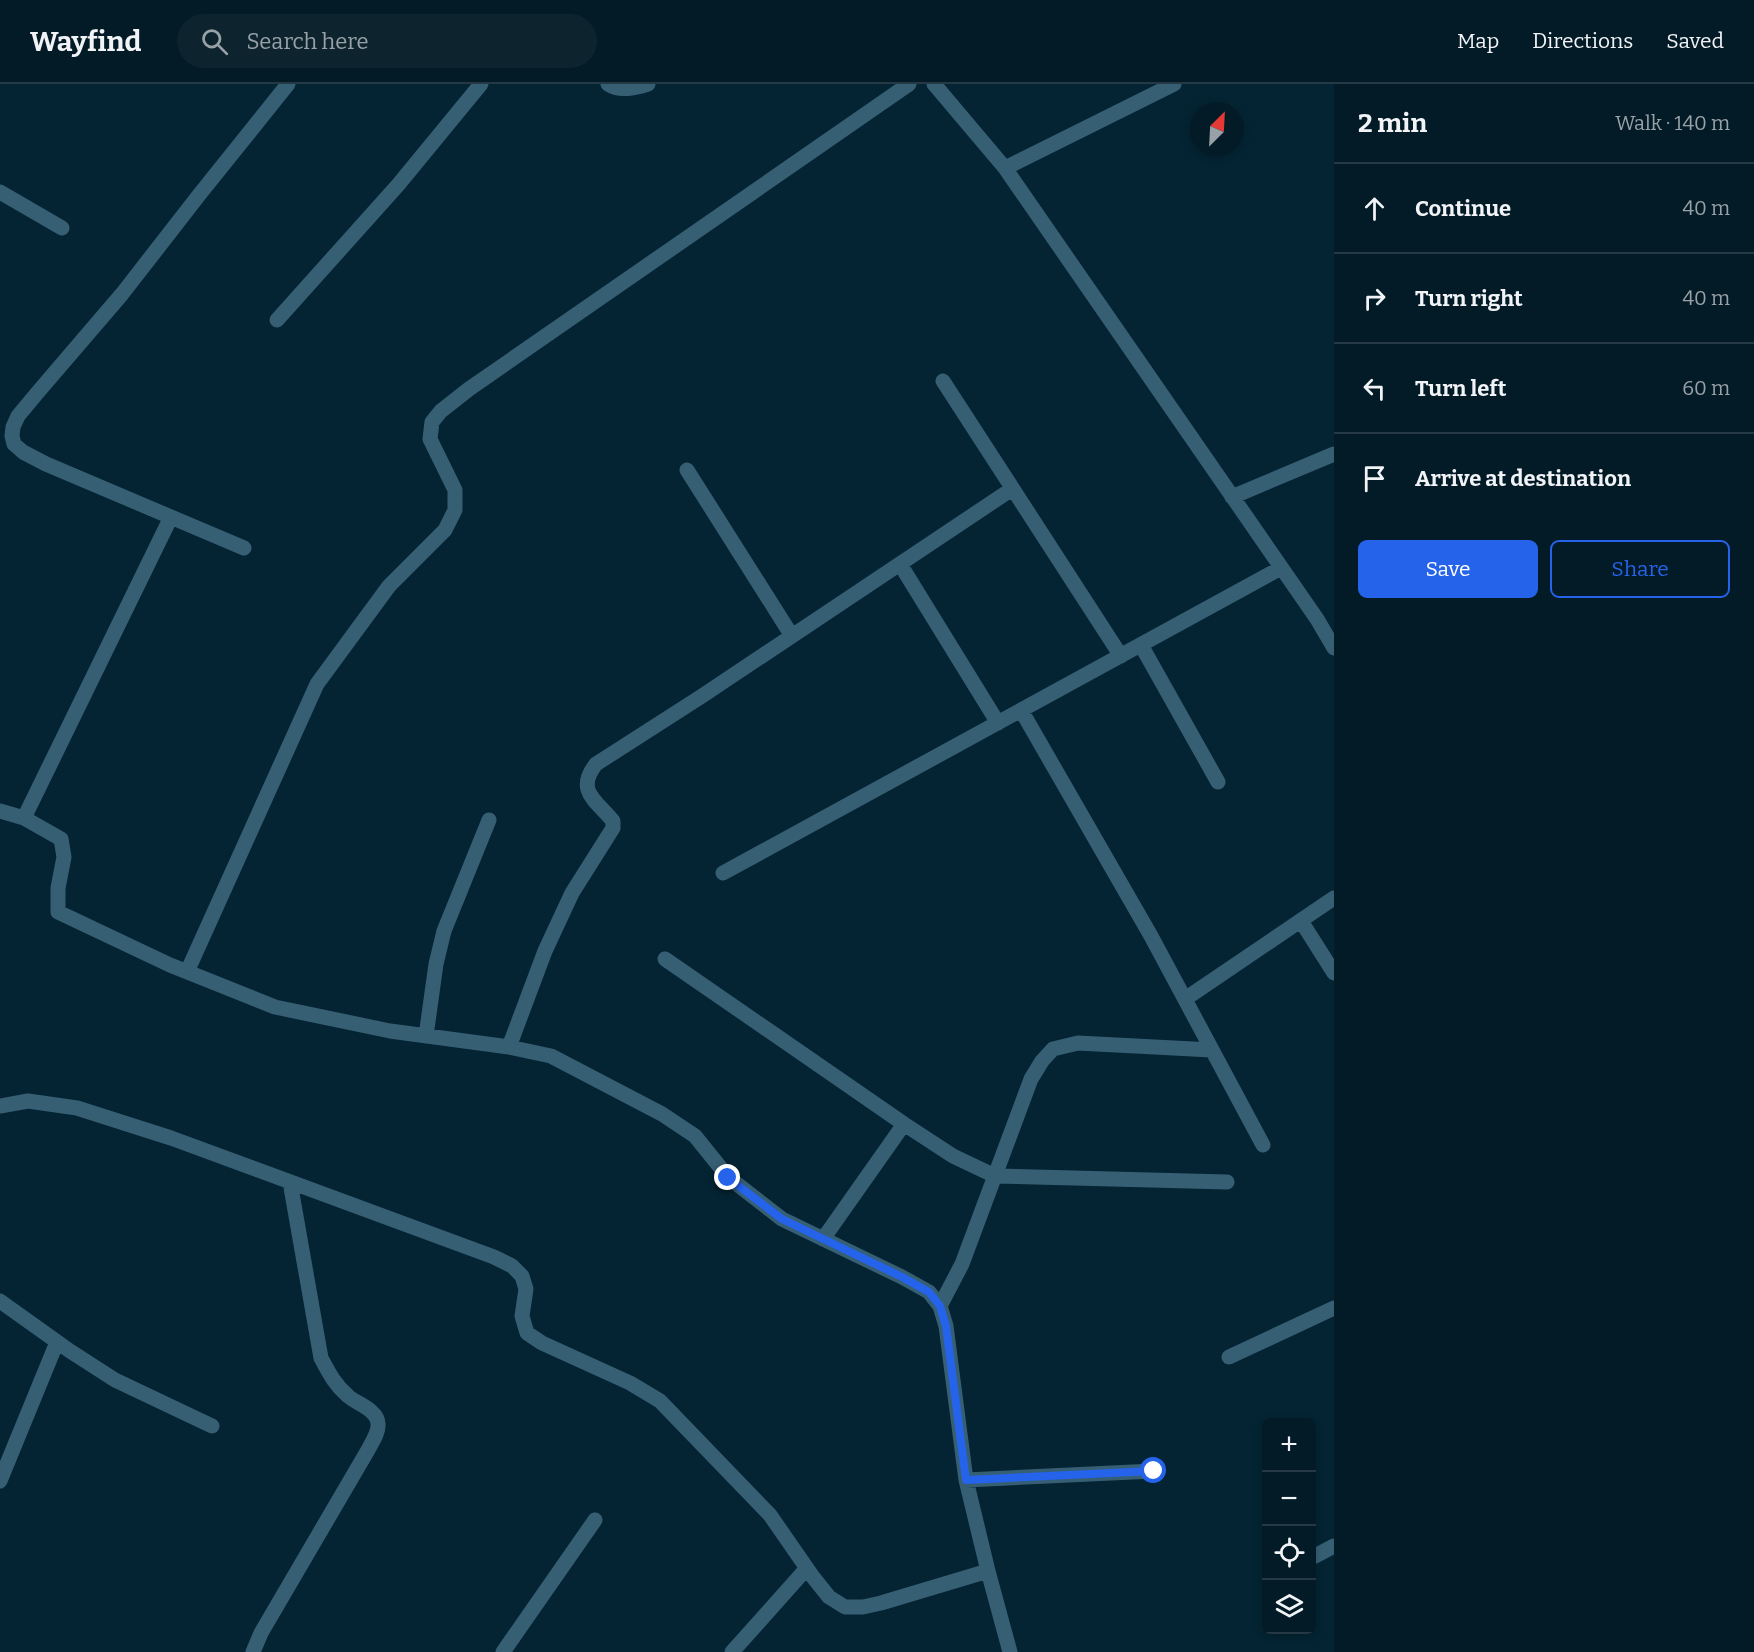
<!DOCTYPE html>
<html lang="en">
<head>
<meta charset="utf-8">
<style>
  body { margin:0; font-family:Bitter,serif; background:#0d242e; color:#f1f3f6 }
  .controls { position:absolute; right:18px; bottom:18px; display:grid; overflow:hidden; border-radius:9px; box-shadow:0 3px 9px #0003 }
  .controls button { width:54px; height:54px; display:grid; place-items:center; padding:0; border:0; border-bottom:2px solid #243943; background:#031b26; color:#f1f3f6; font:30px sans-serif }
  .compass { position:absolute; left:1190px; top:18px; width:54px; height:54px; border-radius:50%; background:#031b26; box-shadow:0 3px 9px #0003; rotate:24deg }
  .stop { position:absolute; width:18px; height:18px; margin:-14px; border:4px solid #2563eb; border-radius:50%; background:#fff }
  .stop.end { background:#2563eb; border-color:#fff; box-shadow:0 2px 6px #0008 }
  .list { margin:0; padding:0; list-style:none }
  h2 { display:flex; justify-content:space-between; align-items:center; height:78px; margin:0; padding:0 24px; font-size:26px }
  h2 small { font-size:20px; font-weight:400; color:#97a1a7 }
  .list li { display:grid; grid-template-columns:39px 1fr auto; gap:18px; align-items:center; box-sizing:border-box; height:90px; padding:0 24px; border-top:2px solid #243943 }
  .list b { display:block; font-size:22px; white-space:nowrap }
  .list em { font-size:20px; font-style:normal; color:#97a1a7 }
  .actions { display:flex; gap:12px; padding:18px 24px }
  .actions a { flex:1; padding:14px 0; border:2px solid #2563eb; border-radius:9px; text-align:center; font-size:21px; color:#2563eb }
  .actions .main { background:#2563eb; color:#fff }
  .icon { flex:none; width:33px; height:33px; fill:none; stroke:currentColor; stroke-width:2; stroke-linecap:round; stroke-linejoin:round }
  .map { position:relative; flex:none; width:1334px; height:1568px; overflow:hidden }
  header { display:flex; align-items:center; gap:36px; box-sizing:border-box; height:84px; padding:0 30px; background:#031b26; border-bottom:2px solid #243943 }
  header strong { font-size:28px }
  nav { display:flex; gap:33px; margin-inline-start:auto; font-size:21px }
  .search { width:420px; height:54px; background:#0d242e; display:flex; align-items:center; gap:15px; box-sizing:border-box; padding:0 21px; border-radius:33px; color:#97a1a7; font-size:22px }
  main { display:flex }
  aside { flex:1; background:#031b26 }
  .map>svg:first-child { display:block }
</style>
</head>
<body>
<header>
<strong>Wayfind</strong>
<div class="search"><svg class="icon" aria-label="search" viewBox="0 0 24 24"><circle cx="10" cy="10" r="6"/><path d="M15 15l6 6"/></svg>Search here</div>
<nav><a>Map</a><a>Directions</a><a>Saved</a></nav>
</header>
<main>
<div class="map">
<svg width="1334" height="1568" viewBox="0 0 1334 1568">
  <rect width="100%" height="100%" fill="#042433"/>
  <g fill="none" stroke-linecap="round" stroke-linejoin="round">
    <path stroke="#375f74" stroke-width="15" d="M 608,0 C 620,8 635,4 648,0
      M 934,0 L 1005,84 L 1317,535 L 1334,564
      M 1005,84 L 1174,0
      M 0,108 L 62,144
      M 277,236 L 398,101 L 481,0
      M 943,297 L 1121,572
      M 687,386 L 792,552
      M 1232,413 L 1334,370
      M 244,464 L 46,380 L 23,368 L 14,360 L 12,352 L 13,343 L 18,332 L 38,308 L 122,210 L 199,111 L 288,0
      M 900,480 L 998,639
      M 1141,561 L 1218,698
      M 1021,626 L 1151,852 L 1263,1061
      M 0,727 L 24,734 L 61,755 L 64,773 L 58,804 L 58,828 L 170,881 L 275,923 L 390,947 L 509,963 L 551,972 L 662,1030 L 695,1052 L 728,1093 L 782,1135 L 902,1193 L 929,1208 L 940,1222 L 946,1242 L 966,1396 L 988,1487 L 1010,1568
      M 24,734 L 171,433
      M 723,789 L 1281,484
      M 1301,837 L 1334,889
      M 665,875 L 904,1040 L 823,1155
      M 187,888 L 317,600 L 389,502 L 445,446 L 455,426 L 455,406 L 430,355 L 432,338 L 441,327 L 469,305 L 909,0
      M 1185,915 L 1334,814
      M 426,952 L 436,880 L 444,847 L 489,736
      M 509,963 L 545,867 L 572,809 L 613,744 L 613,737 C 596,716 575,707 596,680 L 702,612 L 1012,405
      M 0,1022 L 28,1017 L 77,1024 L 171,1054 L 494,1173 L 512,1182 L 522,1192 L 526,1205 L 522,1232 L 527,1249 L 542,1259 L 630,1299 L 660,1317 L 770,1431 L 813,1493 L 829,1513 L 845,1523 L 863,1523 L 881,1519 L 988,1487
      M 904,1040 L 953,1072 L 995,1092 L 1227,1098
      M 0,1217 L 70,1267 L 115,1296 L 212,1342
      M 940,1222 L 962,1180 L 1031,995 L 1042,977 L 1053,965 L 1078,959 L 1212,966
      M 1229,1273 L 1334,1224
      M 966,1396 L 1154,1387
      M 0,1397 L 57,1258
      M 1315,1472 L 1334,1462
      M 253,1568 L 261,1549 L 368,1366 C 372,1358 379,1348 378,1340 C 378,1326 357,1320 348,1312 C 335,1301 329,1289 321,1274 L 290,1098
      M 503,1568 L 595,1436
      M 732,1568 L 807,1484"/>
  </g>
  <g fill="none" stroke-linecap="round" stroke-linejoin="round">
    <path stroke="#2563eb" stroke-width="8" d="M 728,1094 L 782,1135 L 902,1193 L 929,1208 L 940,1222 L 946,1242 L 966,1396 L 1154,1387"/>
  </g>
</svg>
<div class="controls">
<button>+</button>
<button>−</button>
<button><svg class="icon" aria-label="locate" viewBox="0 0 24 24"><circle cx="12" cy="12" r="6"/><path d="M12 2v4M12 18v4M2 12h4M18 12h4"/></svg></button>
<button><svg class="icon" aria-label="layers" viewBox="0 0 24 24"><path d="M12 4l9 5-9 5-9-5zM3 14l9 5 9-5"/></svg></button>
</div>
<svg class="compass" viewBox="-18 -18 36 36"><path d="M0-13l5 13h-10z" fill="#e53935"/><path d="M0 13l5-13h-10z" fill="#97a1a7"/></svg>
<div class="stop" style="left:1154px;top:1387px"></div>
<div class="stop end" style="left:728px;top:1094px"></div>
</div>
<aside>
<h2>2 min<small>Walk · 140 m</small></h2>
<ul class="list">
<li><svg class="icon" aria-label="ahead" viewBox="0 0 24 24"><path d="M12 20V5M6 11l6-6 6 6"/></svg><div><b>Continue</b></div><em>40 m</em></li>
<li><svg class="icon" aria-label="right" viewBox="0 0 24 24"><path d="M7 20v-9h11M14 6l5 5-5 5"/></svg><div><b>Turn right</b></div><em>40 m</em></li>
<li><svg class="icon" aria-label="left" viewBox="0 0 24 24"><path d="M17 20v-9H6M10 6l-5 5 5 5"/></svg><div><b>Turn left</b></div><em>60 m</em></li>
<li><svg class="icon" aria-label="arrive" viewBox="0 0 24 24"><path d="M6 21V4h12l-3 4 3 4H6"/></svg><div><b>Arrive at destination</b></div></li>
</ul>
<div class="actions"><a class="main">Save</a><a>Share</a></div>
</aside>
</main>
</body>
</html>
